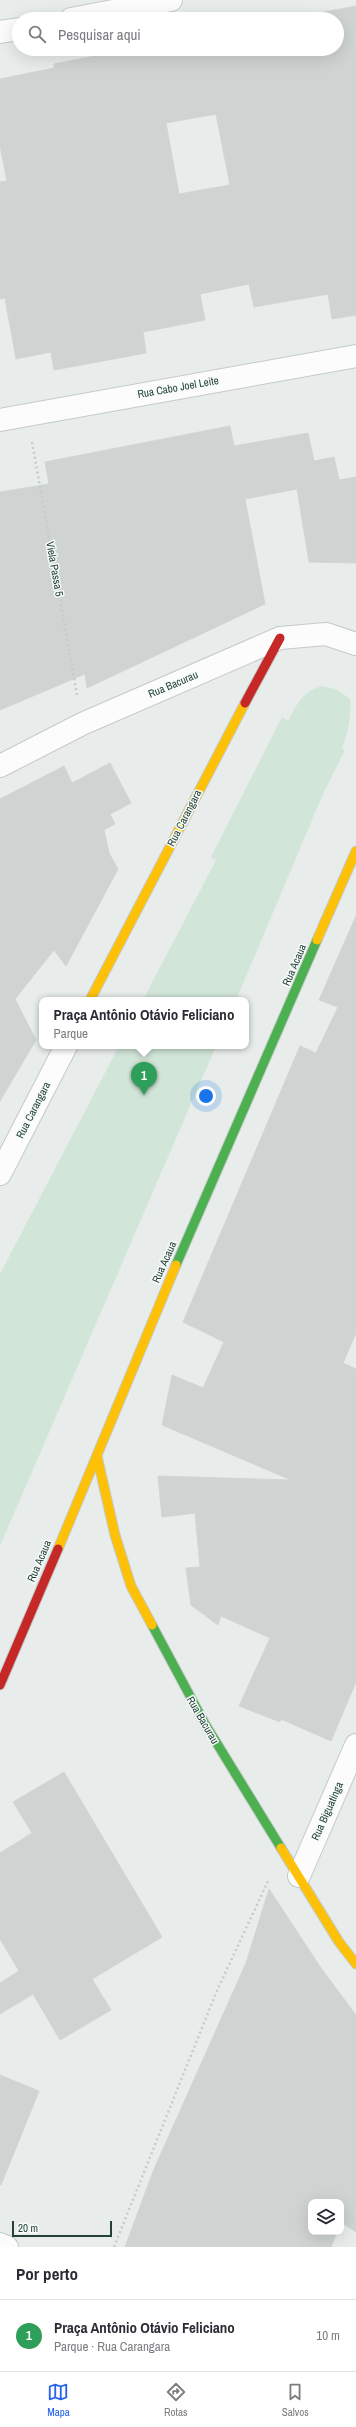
<!DOCTYPE html>
<html lang="pt">
<head>
<meta charset="utf-8">
<style>
  body { margin:0; font-family:"Archivo Narrow",sans-serif; background:#f2f2f3; color:#2b2b33 }
  .controls { position:absolute; right:12px; bottom:12px; display:grid; overflow:hidden; border-radius:8px; box-shadow:0 4px 16px #0002 }
  .controls button { width:36px; height:36px; display:grid; place-items:center; padding:0; border:0; border-bottom:1px solid #e1e1e2; background:#fff; color:#2b2b33; font:20px sans-serif }
  .scale { position:absolute; left:12px; bottom:10px; width:100px; box-sizing:border-box; padding-left:4px; border:2px solid #24423a; border-top:0; font-size:11px; line-height:14px; white-space:nowrap; color:#24423a; -webkit-text-stroke:3px #f7fbf9; paint-order:stroke }
  .you { position:absolute; left:206px; top:1096px; width:14px; height:14px; margin:-10px; border:3px solid #fff; border-radius:50%; background:#1a73e8; box-shadow:0 0 0 6px #1a73e833 }
  .badge { display:grid; place-items:center; width:26px; height:26px; border-radius:50%; background:#2563eb; color:#fff; font-size:13px; font-weight:700 }
  .pin { position:absolute; translate:-50% -33px; filter:drop-shadow(0 1px 2px #0008) }
  .pin::after { content:''; position:absolute; top:21px; width:14px; height:12px; background:inherit; clip-path:polygon(0 0,100% 0,50% 100%) }
  .popup { position:absolute; left:39px; top:997px; width:210px; height:52px; box-sizing:border-box; display:grid; place-content:center; border-radius:8px; background:#fff; filter:drop-shadow(0 1px 3px #0005); font-size:13px; white-space:nowrap; color:#7c7c81 }
  .popup b { font-size:15px; color:#2b2b33 }
  .popup::after { content:''; position:absolute; left:50%; top:100%; margin-left:-8px; border:8px solid transparent; border-top-color:#fff }
  .list { margin:0; padding:0; list-style:none }
  h2 { display:flex; justify-content:space-between; align-items:center; height:52px; margin:0; padding:0 16px; font-size:17px }
  h2 small { font-size:13px; font-weight:400; color:#7c7c81 }
  .list li { display:grid; grid-template-columns:26px 1fr auto; gap:12px; align-items:center; box-sizing:border-box; height:72px; padding:0 16px; border-top:1px solid #e1e1e2 }
  .list b { display:block; font-size:15px; white-space:nowrap }
  .list p { margin:0; font-size:13px; white-space:nowrap; color:#7c7c81 }
  .list em { font-size:13px; font-style:normal; color:#7c7c81 }
  .icon { flex:none; width:22px; height:22px; fill:none; stroke:currentColor; stroke-width:2; stroke-linecap:round; stroke-linejoin:round }
  .map { position:relative; flex:none; width:356px; height:2247px; overflow:hidden }
  .search { position:absolute; background:#fff; box-shadow:0 4px 16px #0002; left:12px; right:12px; top:12px; height:44px; display:flex; align-items:center; gap:10px; box-sizing:border-box; padding:0 14px; border-radius:22px; color:#7c7c81; font-size:15px }
  .sheet { height:124px; background:#fff }
  nav { display:flex; justify-content:space-around; align-items:center; box-sizing:border-box; height:56px; border-top:1px solid #e1e1e2; background:#fff; font-size:11px; color:#7c7c81 }
  nav a { display:grid; justify-items:center; gap:2px }
  nav .on { color:#2563eb }
  .map>svg:first-child { display:block }
</style>
</head>
<body>
<div class="map">
<svg width="356" height="2247" viewBox="0 0 356 2247">
  <rect width="100%" height="100%" fill="#e8edeb"/>
  <path fill="#d1e6d8" d="M 322,686 L 338,690 L 350,699 C 352,715 348,733 342,748 L 345,750 L 323,794 L 236,1000 L 143,1000 L 216,860 L 211,857 L 282,717 L 288,721 C 297,704 303,691 322,686 Z
    M 119,1046 L 216,1046 L 0,1546 L 0,1274 Z"/>
  <path fill="#cfd4d2" stroke="#d1d6d4" fill-rule="evenodd" d="M 356,6 L 356,315 L 332,319 L 328,294 L 254,307 L 249,284 L 200,294 L 205,320 L 143,332 L 146,353 L 54,370 L 51,352 L 16,359 L 5,298 L 0,299 L 0,182 L 7,181 L 0,146 L 0,79 L 54,68 L 54,64 L 131,49 L 337,49 L 337,19 L 285,19 ZM 216,114 L 230,185 L 179,194 L 166,123 Z
    M 230,426 L 234,446 L 308,433 L 314,461 L 334,457 L 339,480 L 356,477 L 356,563 L 309,562 L 297,489 L 245,499 L 265,604 L 87,688 L 85,674 L 0,710 L 0,492 L 49,484 L 45,462 Z
    M 110,763 L 131,803 L 110,814 L 115,824 L 104,830 L 109,853 L 118,869 L 66,966 L 54,950 L 15,999 L 36,1040 L 0,1101 L 0,799 L 64,766 L 72,783 Z
    M 356,916 L 356,1333 L 343,1363 L 356,1369 L 356,1682 L 331,1741 L 281,1719 L 280,1722 L 239,1706 L 270,1638 L 221,1616 L 218,1625 L 191,1605 L 186,1568 L 200,1567 L 195,1513 L 162,1517 L 158,1476 L 291,1480 L 162,1425 L 172,1375 L 203,1388 L 224,1342 L 183,1322 L 300,1046 L 316,1053 L 338,1007 L 319,1000 Z
    M 64,1772 L 162,1937 L 92,1979 L 111,2010 L 60,2040 L 33,1994 L 0,2014 L 0,1983 L 19,1971 L 0,1939 L 0,1853 L 32,1833 L 13,1802 Z
    M 269,1889 L 321,1968 L 356,2015 L 356,2232 L 341,2222 L 341,2202 L 311,2202 L 311,2232 L 337,2232 L 331,2247 L 125,2247 L 154,2169 L 246,1963 Z
    M 0,2075 L 39,2091 L 1,2185 L 0,2185 Z"/>
  <g fill="none" stroke-linecap="round" stroke-linejoin="round">
    <defs>
      <path id="street" d="M 71,19 L 171,0
        M 0,32 L 19,29
        M 0,420 L 356,356
        M 0,766 L 82,724 L 280,638 L 326,634 L 356,644
        M 0,1174 L 66,1046
        M 299,1876 L 356,1745
        M 0,2244 L 7,2247"/>
      <path id="fast" d="M 176,1265 L 317,940
        M 152,1625 L 205,1724 L 281,1848"/>
      <path id="slow" d="M 317,940 L 356,851
        M 90,1000 L 245,703
        M 97,1456 L 115,1535 L 131,1586 L 152,1625
        M 58,1549 L 176,1265
        M 281,1848 L 339,1942 L 356,1964"/>
      <path id="jam" d="M 245,703 L 280,638
        M 0,1685 L 58,1549"/>
    </defs>
    <use href="#street" stroke="#c5cac8" stroke-width="24"/>
    <use href="#fast" stroke="#c3cbc8" stroke-width="11"/>
    <use href="#slow" stroke="#c3cbc8" stroke-width="11"/>
    <use href="#jam" stroke="#c3cbc8" stroke-width="11"/>
    <path stroke="#c3ccca" stroke-width="2.5" stroke-dasharray="2 3" stroke-linecap="butt" d="M 32,442 L 77,695
      M 114,2247 L 216,1993 L 268,1881"/>
    <use href="#street" stroke="#fcfcfc" stroke-width="22"/>
    <use href="#fast" stroke="#4caf50" stroke-width="9"/>
    <use href="#slow" stroke="#ffc107" stroke-width="9"/>
    <use href="#jam" stroke="#c62828" stroke-width="9"/>
  </g>
  <g text-anchor="middle" dominant-baseline="central" stroke-width="3" stroke-linejoin="round" paint-order="stroke">
    <g font-size="11" fill="#24423a" stroke="#f7fbf9">
      <text transform="translate(178 387) rotate(-10)">Rua Cabo Joel Leite</text>
      <text transform="translate(55 569) rotate(80)">Viela Passa 5</text>
      <text transform="translate(173 684) rotate(-23)">Rua Bacurau</text>
      <text transform="translate(184 818) rotate(-63)">Rua Carangara</text>
      <text transform="translate(294 965) rotate(-67)">Rua Acaua</text>
      <text transform="translate(33 1110) rotate(-63)">Rua Carangara</text>
      <text transform="translate(164 1262) rotate(-66)">Rua Acaua</text>
      <text transform="translate(39 1561) rotate(-67)">Rua Acaua</text>
      <text transform="translate(203 1720) rotate(60)">Rua Bacurau</text>
      <text transform="translate(327 1811) rotate(-66)">Rua Biguatinga</text>
    </g>
  </g>
</svg>
<div class="controls">
<button><svg class="icon" aria-label="layers" viewBox="0 0 24 24"><path d="M12 4l9 5-9 5-9-5zM3 14l9 5 9-5"/></svg></button>
</div>
<div class="scale">20 m</div>
<div class="you"></div>
<div class="pin badge" style="left:144px;top:1095px;background:#2e9e5b">1</div>
<div class="popup"><b>Praça Antônio Otávio Feliciano</b>Parque</div>
<div class="search"><svg class="icon" aria-label="search" viewBox="0 0 24 24"><circle cx="10" cy="10" r="6"/><path d="M15 15l6 6"/></svg>Pesquisar aqui</div>
</div>
<section class="sheet">
<h2>Por perto<small></small></h2>
<ul class="list">
<li><span class="badge" style="background:#2e9e5b">1</span><div><b>Praça Antônio Otávio Feliciano</b><p>Parque · Rua Carangara</p></div><em>10 m</em></li>
</ul>
</section>
<nav>
<a class="on"><svg class="icon" aria-label="map" viewBox="0 0 24 24"><path d="M3 6l6-2 6 2 6-2v14l-6 2-6-2-6 2zM9 4v14M15 6v14"/></svg>Mapa</a>
<a><svg class="icon" aria-label="directions" viewBox="0 0 24 24"><path d="M12 3l9 9-9 9-9-9zM9 14v-3h6M13 9l2 2-2 2"/></svg>Rotas</a>
<a><svg class="icon" aria-label="saved" viewBox="0 0 24 24"><path d="M7 4h10v16l-5-4-5 4z"/></svg>Salvos</a>
</nav>
</body>
</html>
